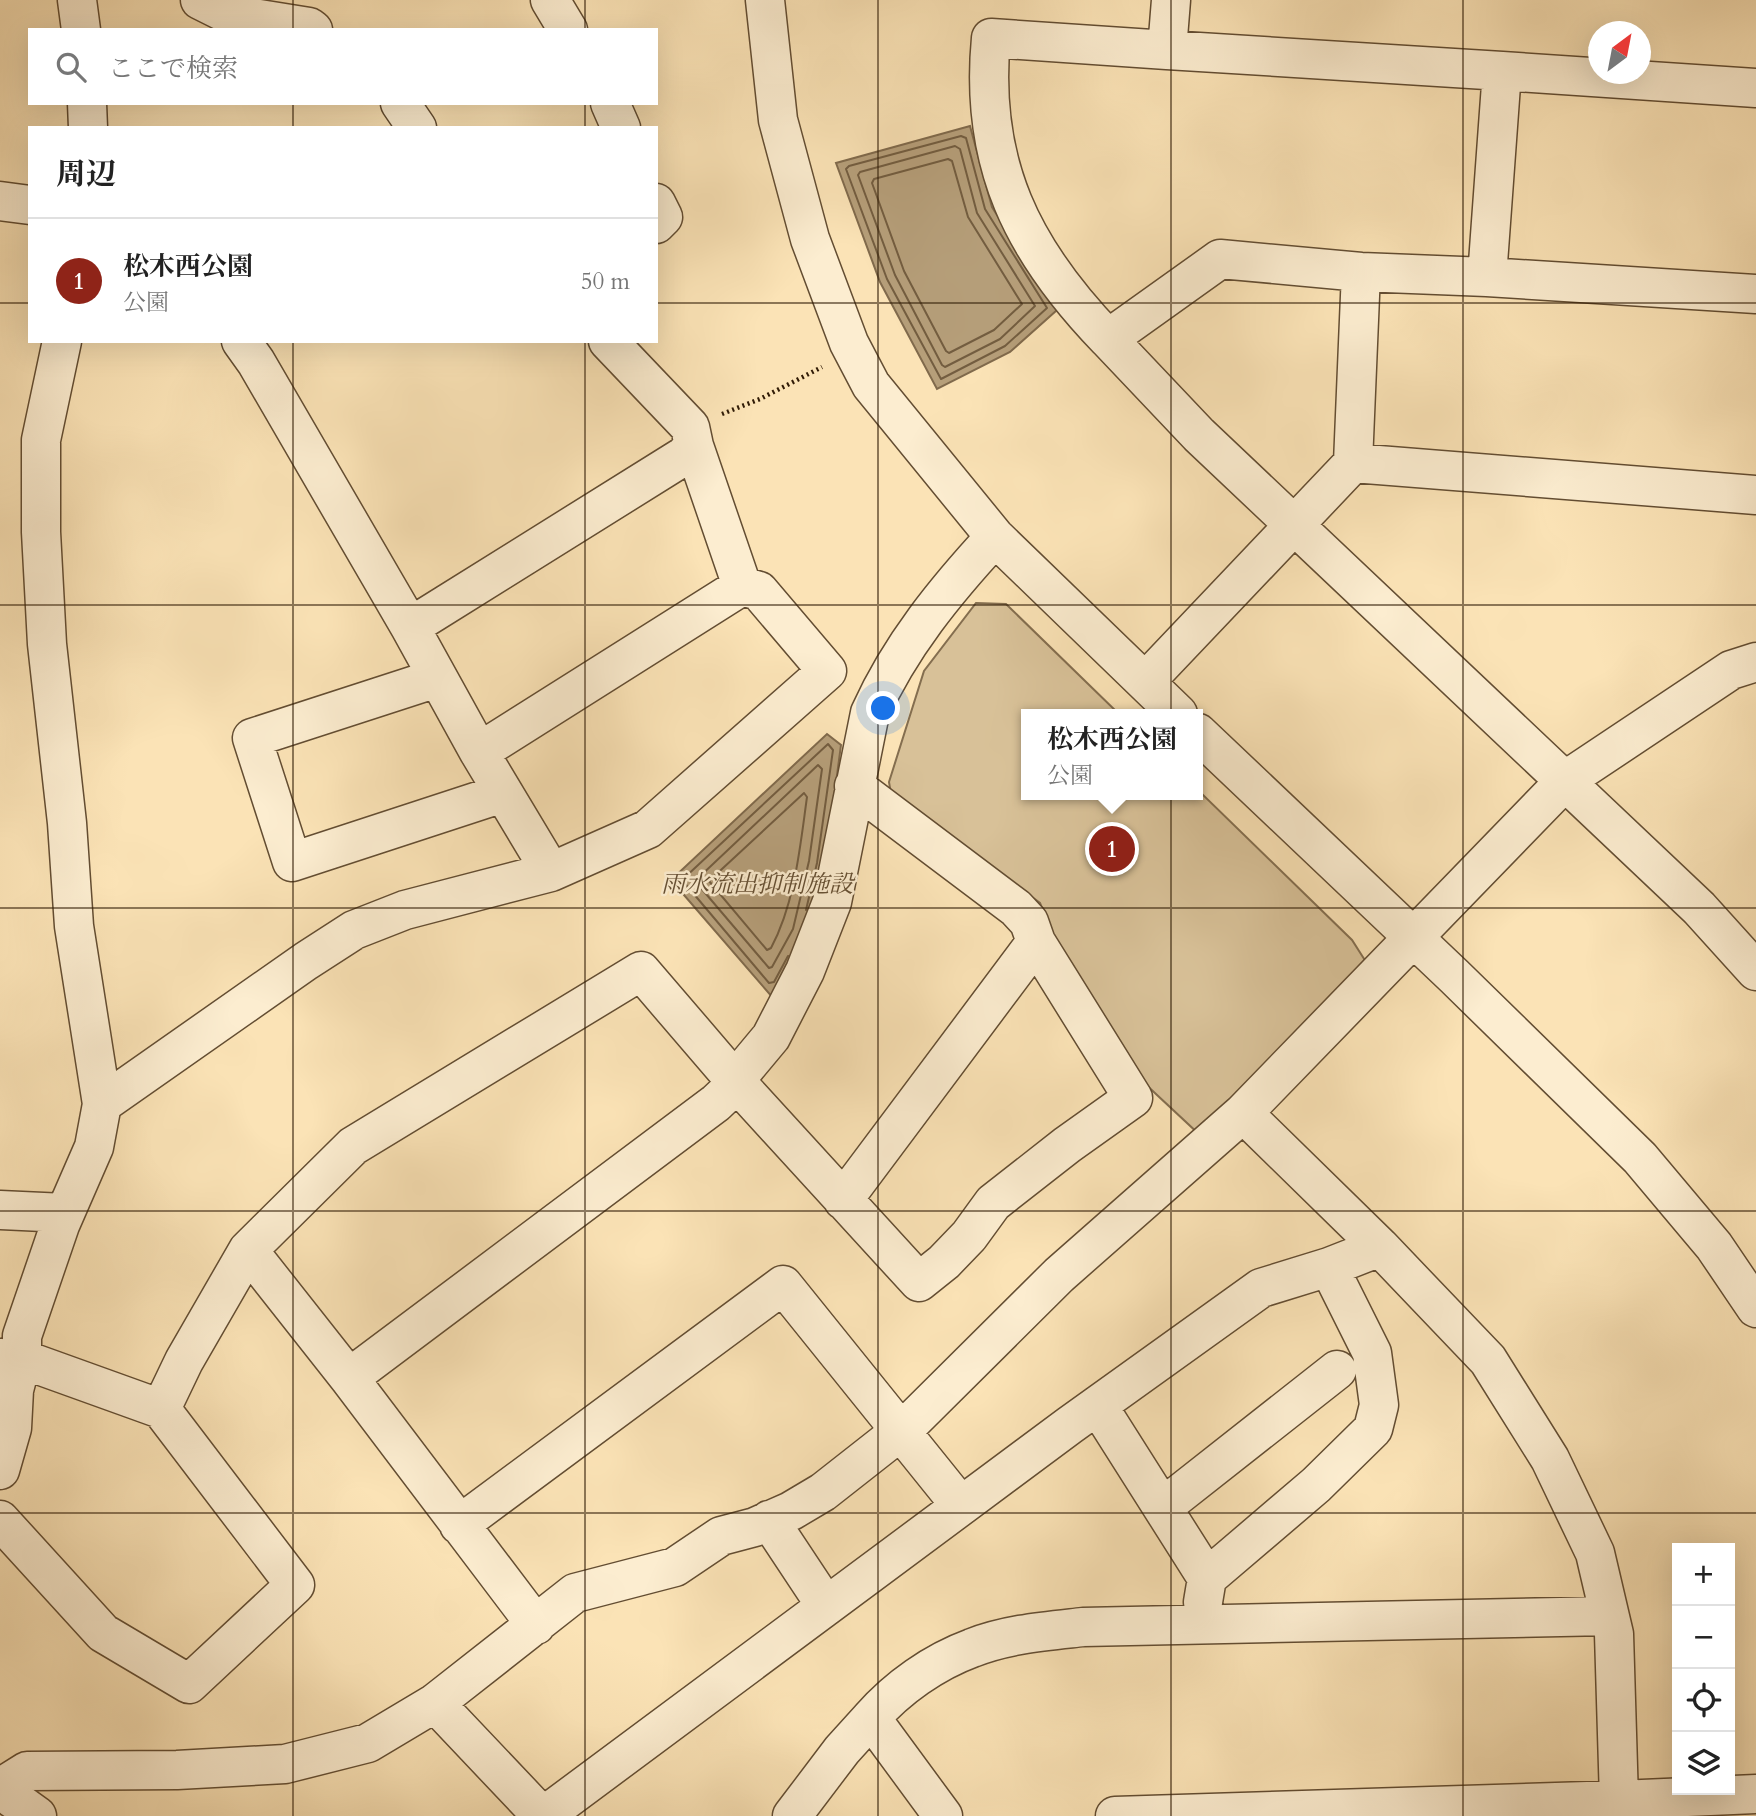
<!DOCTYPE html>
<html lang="ja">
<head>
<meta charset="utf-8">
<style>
  body { margin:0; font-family:Cardo,"Noto Serif JP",serif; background:#f6f6f6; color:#222 }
  .controls { position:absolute; right:21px; bottom:21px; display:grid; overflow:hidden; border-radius:0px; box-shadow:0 7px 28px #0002 }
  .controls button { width:63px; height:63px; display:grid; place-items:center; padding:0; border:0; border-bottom:2px solid #e0e0e0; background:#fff; color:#222; font:35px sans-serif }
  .compass { position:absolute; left:1588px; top:21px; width:63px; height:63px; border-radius:50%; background:#fff; box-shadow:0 7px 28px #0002; rotate:32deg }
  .you { position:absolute; left:884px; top:709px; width:24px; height:24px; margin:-18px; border:5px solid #fff; border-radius:50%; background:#1a73e8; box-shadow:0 0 0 10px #1a73e833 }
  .badge { display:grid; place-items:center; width:46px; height:46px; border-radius:50%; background:#8f2418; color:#fff; font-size:23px; font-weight:700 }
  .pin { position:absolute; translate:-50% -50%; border:4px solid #fff; box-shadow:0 2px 7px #0006 }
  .popup { position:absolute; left:1021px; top:709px; width:182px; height:91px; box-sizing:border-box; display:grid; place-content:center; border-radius:0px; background:#fff; filter:drop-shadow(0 2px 5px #0005); font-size:23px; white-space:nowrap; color:#767676 }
  .popup b { font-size:26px; color:#222 }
  .popup::after { content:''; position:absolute; left:50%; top:100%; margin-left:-14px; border:14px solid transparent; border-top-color:#fff }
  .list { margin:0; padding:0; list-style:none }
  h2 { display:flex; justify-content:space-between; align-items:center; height:91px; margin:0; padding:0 28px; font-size:30px }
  h2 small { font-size:23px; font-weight:400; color:#767676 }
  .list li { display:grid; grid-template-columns:46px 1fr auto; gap:21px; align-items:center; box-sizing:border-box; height:126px; padding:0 28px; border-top:2px solid #e0e0e0 }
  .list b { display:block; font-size:26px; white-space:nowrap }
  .list p { margin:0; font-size:23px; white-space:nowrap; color:#767676 }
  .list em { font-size:23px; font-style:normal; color:#767676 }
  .icon { flex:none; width:38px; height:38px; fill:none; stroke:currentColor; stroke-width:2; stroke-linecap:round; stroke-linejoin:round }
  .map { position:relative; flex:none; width:1756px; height:1816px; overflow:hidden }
  .search { position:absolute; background:#fff; box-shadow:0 7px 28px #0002; left:28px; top:28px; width:630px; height:77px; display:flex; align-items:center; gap:18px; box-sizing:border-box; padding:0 24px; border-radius:0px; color:#767676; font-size:26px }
  .panel { position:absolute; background:#fff; box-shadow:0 7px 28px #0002; left:28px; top:126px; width:630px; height:217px; border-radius:0px }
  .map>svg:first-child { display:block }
</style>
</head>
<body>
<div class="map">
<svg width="1756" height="1816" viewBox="0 0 1756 1816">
  <rect width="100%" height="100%" fill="#fbe3b6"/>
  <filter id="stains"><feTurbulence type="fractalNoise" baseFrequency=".00286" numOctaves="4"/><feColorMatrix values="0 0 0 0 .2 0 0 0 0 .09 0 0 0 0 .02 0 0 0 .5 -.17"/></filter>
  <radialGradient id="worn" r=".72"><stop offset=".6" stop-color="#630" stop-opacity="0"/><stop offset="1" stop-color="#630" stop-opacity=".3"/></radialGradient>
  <path fill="#d8c198" stroke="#846e4f" stroke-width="2" d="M 976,603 L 1006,604 L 1119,714 L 1026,714 L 1026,795 L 1198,795 L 1198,790 L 1352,940 L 1368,965 L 1201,1136 L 1141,1080 L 1059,950 L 1040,903 L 891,794 L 889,782 L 924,671 Z"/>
  <path fill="#b69f7a" stroke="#806a4c" stroke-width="2" d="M 970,126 L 992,207 L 1057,310 L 1010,352 L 937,389 L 880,282 L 836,163 Z
    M 827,734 L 841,745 L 834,798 L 808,935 L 773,998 L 671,880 Z"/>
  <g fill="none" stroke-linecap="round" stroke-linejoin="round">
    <path stroke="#735d40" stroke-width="2" d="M 961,136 L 966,138 L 985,209 L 1047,308 L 1005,346 L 941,379 L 887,279 L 846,169 L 849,166 Z
      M 955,146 L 960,149 L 977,213 L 1035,306 L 1000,339 L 945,367 L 942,365 L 895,275 L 858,175 L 860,172 Z
      M 948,159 L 952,161 L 968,217 L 1022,304 L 994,330 L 949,353 L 946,351 L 904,271 L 872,183 L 874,179 Z
      M 818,765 L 822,769 L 809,861 L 793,929 L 772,967 L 769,968 L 695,881 Z
      M 804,793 L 807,797 C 800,847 795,903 771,948 L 767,950 L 709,881 Z
      M 788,956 L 774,982 L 769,983 L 682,880 L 828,744 L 833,750 L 817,863 L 806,910"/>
    <defs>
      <path id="minor" d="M 77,0 L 81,30
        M 200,0 L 228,14 L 309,27 L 313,30
        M 550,0 L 568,30
        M 765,0 L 778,120 L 810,239 L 849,343 L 871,385 L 995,537 L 1178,714
        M 1167,50 L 1502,71
        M 87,103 L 88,128
        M 400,103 L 417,128
        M 610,103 L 621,128
        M 0,201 L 30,205
        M 656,203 L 663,217 L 656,224
        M 1487,277 L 1502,71 L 1756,88
        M 1756,294 L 1487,277 L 1361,272 L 1220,259 L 1108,339 L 1199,435 L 1699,908 L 1756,971
        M 1108,339 C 1022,250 979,163 991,38 L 1167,50 L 1171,0
        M 62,341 L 41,440 L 41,532 L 47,644 L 67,823 L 74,926 L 102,1104
        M 241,341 L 256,362 L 410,627 L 479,752 L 551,872
        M 1353,463 L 1756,495
        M 410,627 L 684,456 L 694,446 L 690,427 L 608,341
        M 437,678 L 252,738 L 292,862 L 503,793
        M 1145,682 L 1353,463 L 1361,272
        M 1198,733 L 1454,976 L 1640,1158 L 1714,1246 L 1756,1308
        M 479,752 L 742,586 L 694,446
        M 1243,1113 L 1566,780 L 1731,670 L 1756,662
        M 843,1200 L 1036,942
        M 0,1210 L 65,1213
        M 248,1250 L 349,1378 L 536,1625
        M 0,1358 L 22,1359 L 161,1409 L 295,1585 L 189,1684 L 103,1633 L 0,1520
        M 349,1378 L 716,1103 L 737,1083 L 741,1073 L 771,1037 L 805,971 L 832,902 L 870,713 C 900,646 946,590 995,537
        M 1098,1406 L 1207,1578 L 1203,1602
        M 161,1409 L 184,1361 L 248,1250 L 353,1146 L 641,971 L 737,1083 L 919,1282 L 944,1262 L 969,1236 L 993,1203 L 1067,1145 L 1133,1098 L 1036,942 L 1029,922 L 1016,908 L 854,786
        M 0,1470 L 12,1428 L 14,1390 L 22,1359 L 22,1336 L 60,1225 L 94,1147 L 102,1104 L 306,961 L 354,930 L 405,910 L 551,872 L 648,829 L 827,671 L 759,591 L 742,586
        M 1163,1507 L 1337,1370
        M 769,1520 L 826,1606
        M 459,1525 L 783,1285 L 961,1506
        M 1207,1578 L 1316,1485 L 1373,1429 L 1379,1405 L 1372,1353 L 1329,1267
        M 435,1703 L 542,1816
        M 871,1718 C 897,1688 934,1662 972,1648 C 1007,1634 1047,1631 1083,1627 L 1609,1616
        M 37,1816 L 12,1798 L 3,1786 L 27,1771 L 177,1770 L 285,1764 L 368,1743 L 435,1703 L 575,1593 L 675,1567 L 721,1536 L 755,1527 L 791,1511 L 823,1492 L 907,1426 L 1059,1275 L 1243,1113 L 1380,1247 L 1488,1360 L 1550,1459 L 1595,1553 L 1614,1634 L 1619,1800
        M 544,1816 L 1070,1425 L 1261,1288 L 1329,1267 L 1380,1247
        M 792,1816 L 842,1750 L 871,1718 L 943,1816
        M 1115,1816 L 1619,1800 L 1756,1794"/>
    </defs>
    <use href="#minor" stroke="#634d32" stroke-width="41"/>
    <path stroke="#301b06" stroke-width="4.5" stroke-dasharray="2 3.5" stroke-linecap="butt" d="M 722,414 L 760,399 L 822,367"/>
    <use href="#minor" stroke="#fcedd0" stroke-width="38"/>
  </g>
  <path fill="none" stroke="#301b06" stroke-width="2" stroke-opacity="0.55" d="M 293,0 L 293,30M 585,0 L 585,30M 878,0 L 878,1816M 1171,0 L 1171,1816M 1463,0 L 1463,1816M 293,103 L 293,128M 585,103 L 585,128M 0,303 L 30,303M 656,303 L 1756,303M 293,341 L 293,1816M 585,341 L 585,1816M 0,605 L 1756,605M 0,908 L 1756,908M 0,1211 L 1756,1211M 0,1513 L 1756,1513"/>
  <g text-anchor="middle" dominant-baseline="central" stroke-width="5" stroke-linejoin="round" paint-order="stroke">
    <g font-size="24" font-style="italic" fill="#665034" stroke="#fcedd0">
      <text x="757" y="884">雨水流出抑制施設</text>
    </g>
  </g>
  <rect width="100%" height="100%" filter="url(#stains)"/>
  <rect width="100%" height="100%" fill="url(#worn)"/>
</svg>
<div class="controls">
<button>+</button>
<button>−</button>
<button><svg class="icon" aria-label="locate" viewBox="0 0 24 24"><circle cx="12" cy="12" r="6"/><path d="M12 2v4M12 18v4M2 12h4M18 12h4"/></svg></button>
<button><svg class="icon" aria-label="layers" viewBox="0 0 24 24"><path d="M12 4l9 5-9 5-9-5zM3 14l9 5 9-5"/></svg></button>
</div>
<svg class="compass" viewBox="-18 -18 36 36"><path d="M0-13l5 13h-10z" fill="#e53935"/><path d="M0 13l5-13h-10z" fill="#767676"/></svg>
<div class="you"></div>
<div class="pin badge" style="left:1112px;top:849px">1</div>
<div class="popup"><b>松木西公園</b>公園</div>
<div class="search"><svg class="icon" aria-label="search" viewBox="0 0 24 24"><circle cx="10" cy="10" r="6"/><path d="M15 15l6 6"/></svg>ここで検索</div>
<section class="panel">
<h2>周辺<small></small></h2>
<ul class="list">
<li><span class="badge">1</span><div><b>松木西公園</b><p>公園</p></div><em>50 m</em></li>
</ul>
</section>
</div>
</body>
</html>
